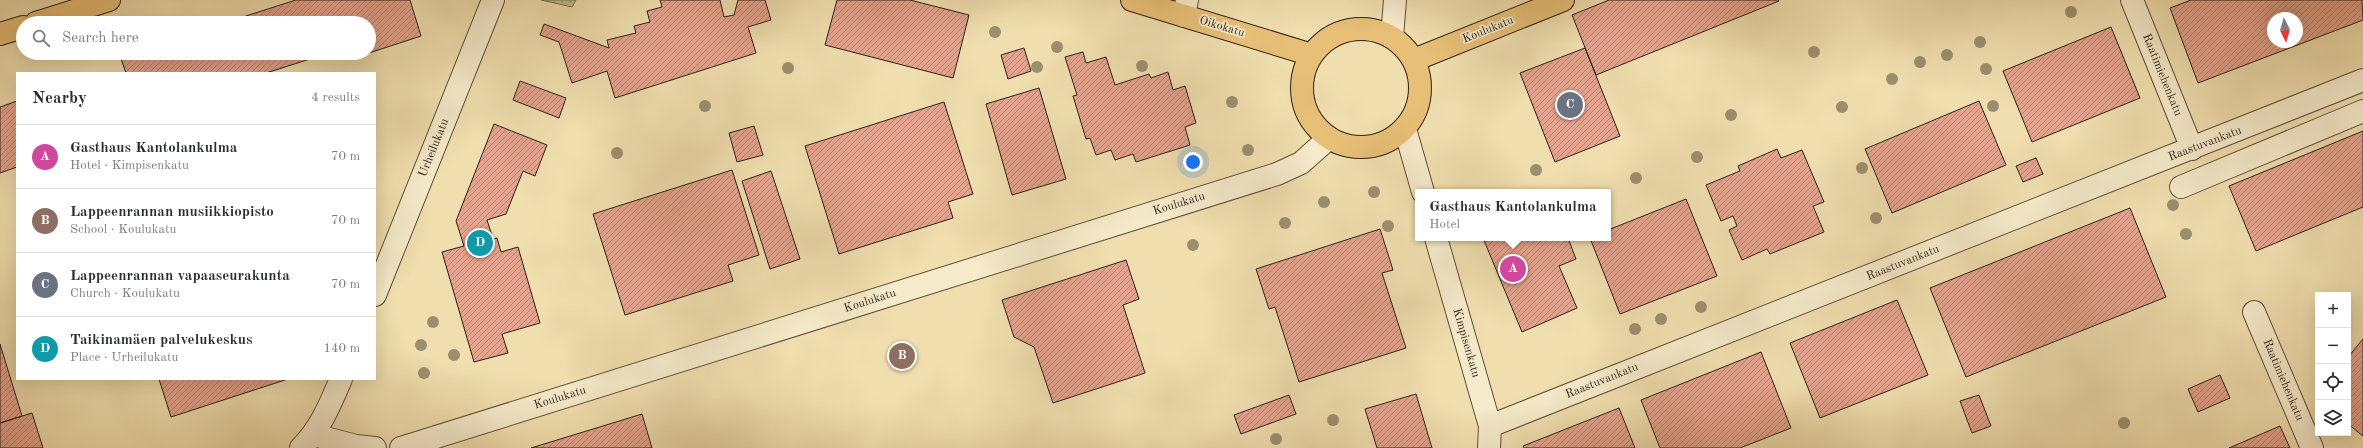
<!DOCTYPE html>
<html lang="en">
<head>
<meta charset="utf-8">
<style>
  body { margin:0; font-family:"Old Standard TT",serif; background:#f7f7f7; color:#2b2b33 }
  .controls { position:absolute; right:12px; bottom:12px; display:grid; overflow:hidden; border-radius:0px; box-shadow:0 4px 16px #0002 }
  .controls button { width:36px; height:36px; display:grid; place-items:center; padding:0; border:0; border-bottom:1px solid #e1e1e2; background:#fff; color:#2b2b33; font:20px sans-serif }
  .compass { position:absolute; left:2267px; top:12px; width:36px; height:36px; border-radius:50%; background:#fff; box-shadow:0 4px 16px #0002; rotate:175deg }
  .you { position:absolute; left:1193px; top:162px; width:14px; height:14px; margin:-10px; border:3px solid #fff; border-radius:50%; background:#1a73e8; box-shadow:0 0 0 6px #1a73e833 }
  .badge { display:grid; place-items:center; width:26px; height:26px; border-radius:50%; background:#d93025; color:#fff; font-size:13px; font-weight:700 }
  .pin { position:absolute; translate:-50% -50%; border:2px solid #fff; box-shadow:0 1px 4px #0006 }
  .popup { position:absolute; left:1415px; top:189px; width:196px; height:52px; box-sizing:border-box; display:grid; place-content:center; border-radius:0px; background:#fff; filter:drop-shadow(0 1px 3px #0005); font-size:13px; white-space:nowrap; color:#7c7c81 }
  .popup b { font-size:15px; color:#2b2b33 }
  .popup::after { content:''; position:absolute; left:50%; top:100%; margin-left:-8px; border:8px solid transparent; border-top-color:#fff }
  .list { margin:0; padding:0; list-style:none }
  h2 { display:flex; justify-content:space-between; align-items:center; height:52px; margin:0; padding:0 16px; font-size:17px }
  h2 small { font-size:13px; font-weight:400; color:#7c7c81 }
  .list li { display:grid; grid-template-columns:26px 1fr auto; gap:12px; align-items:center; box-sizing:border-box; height:64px; padding:0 16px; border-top:1px solid #e1e1e2 }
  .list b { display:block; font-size:15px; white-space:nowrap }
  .list p { margin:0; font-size:13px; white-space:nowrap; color:#7c7c81 }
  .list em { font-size:13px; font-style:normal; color:#7c7c81 }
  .icon { flex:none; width:22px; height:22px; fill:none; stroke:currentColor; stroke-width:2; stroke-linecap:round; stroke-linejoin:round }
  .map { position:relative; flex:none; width:2363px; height:448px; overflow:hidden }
  .search { position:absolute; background:#fff; box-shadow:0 4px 16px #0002; left:16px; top:16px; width:360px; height:44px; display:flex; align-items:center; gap:10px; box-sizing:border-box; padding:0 14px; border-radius:22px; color:#7c7c81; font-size:15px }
  .panel { position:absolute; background:#fff; box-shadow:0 4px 16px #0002; left:16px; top:72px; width:360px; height:308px; border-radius:0px }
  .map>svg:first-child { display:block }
</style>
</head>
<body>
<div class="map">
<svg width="2363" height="448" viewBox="0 0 2363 448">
  <defs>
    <pattern id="grass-dots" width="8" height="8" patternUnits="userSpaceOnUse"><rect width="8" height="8" fill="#bec087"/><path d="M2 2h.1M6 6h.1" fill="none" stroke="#9b9b6d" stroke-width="1.8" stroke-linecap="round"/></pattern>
    <pattern id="building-hatch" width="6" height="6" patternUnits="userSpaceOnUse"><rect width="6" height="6" fill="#e5a38d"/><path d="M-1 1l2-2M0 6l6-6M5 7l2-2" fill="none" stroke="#ba8472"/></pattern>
  </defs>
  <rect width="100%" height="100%" fill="#f0deae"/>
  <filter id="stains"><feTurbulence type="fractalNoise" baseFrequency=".005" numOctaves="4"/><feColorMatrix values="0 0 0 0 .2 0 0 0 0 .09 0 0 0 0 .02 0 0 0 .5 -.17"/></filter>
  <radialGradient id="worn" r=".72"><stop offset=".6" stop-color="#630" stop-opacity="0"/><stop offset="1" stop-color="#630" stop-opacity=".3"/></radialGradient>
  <path fill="url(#grass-dots)" stroke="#767050" d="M 541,0 L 576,0 L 572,7 Z"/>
  <path fill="url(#building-hatch)" stroke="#2d1f18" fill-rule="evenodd" d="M 296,0 L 410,0 L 421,36 L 369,53 L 369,23 L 224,23 Z
    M 660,0 L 720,0 L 724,17 L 734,15 L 738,0 L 765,0 L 771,20 L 748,27 L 756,53 L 615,98 L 607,71 L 572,83 L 559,42 L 540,35 L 544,24 L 609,48 L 607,40 L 636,33 L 634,26 L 650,22 L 647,11 L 662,7 Z
    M 837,0 L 910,0 L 969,15 L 953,78 L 825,45 Z
    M 1609,0 L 1778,0 L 1779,1 L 1596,75 L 1572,15 Z
    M 2191,0 L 2362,0 L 2363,20 L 2198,83 L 2170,8 ZM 2273,18 L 2297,18 L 2297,42 L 2273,42 Z
    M 2111,27 L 2140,98 L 2032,142 L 2003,71 Z
    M 1024,48 L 1031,71 L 1008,79 L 1001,55 Z
    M 1585,48 L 1620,136 L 1555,162 L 1520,73 Z
    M 1083,52 L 1086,63 L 1106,57 L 1115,85 L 1149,74 L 1151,78 L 1168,72 L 1173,90 L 1185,86 L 1196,123 L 1185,127 L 1190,145 L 1136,162 L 1133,154 L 1115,160 L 1111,150 L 1096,155 L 1090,138 L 1086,139 L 1073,96 L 1077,95 L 1065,57 Z
    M 130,53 L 329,53 L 266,73 L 126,73 L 120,56 Z
    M 357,53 L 368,53 L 358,56 Z
    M 520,81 L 566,98 L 559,118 L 513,100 Z
    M 1039,88 L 1066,179 L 1012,195 L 986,104 Z
    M 17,101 L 17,167 L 0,173 L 0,107 Z
    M 1979,101 L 2006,165 L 1892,213 L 1865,149 Z
    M 944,102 L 973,194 L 948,202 L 953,218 L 839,254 L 805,146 Z
    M 494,124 L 547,145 L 535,176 L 523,171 L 506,214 L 487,220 L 493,239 L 497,238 L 501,252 L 518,247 L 540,323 L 502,334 L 508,353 L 474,362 L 442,252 L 464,246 L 456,221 Z
    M 754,126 L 763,155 L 737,162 L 729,133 Z
    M 2363,131 L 2363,207 L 2256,251 L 2229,186 Z
    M 1777,149 L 1781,158 L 1802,150 L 1824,202 L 1813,206 L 1824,232 L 1770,254 L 1767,249 L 1742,260 L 1729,230 L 1737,226 L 1733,216 L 1721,221 L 1706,185 L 1740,171 L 1738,166 Z
    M 2036,158 L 2043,174 L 2023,182 L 2016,166 Z
    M 732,170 L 759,255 L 728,265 L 733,281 L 625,315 L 593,214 Z
    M 771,171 L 800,259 L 770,269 L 742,181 Z
    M 1686,199 L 1717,276 L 1620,314 L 1590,238 L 1608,238 L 1608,230 Z
    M 2130,208 L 2166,297 L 1966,377 L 1930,288 Z
    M 1380,229 L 1393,270 L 1382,273 L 1406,348 L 1299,382 L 1275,307 L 1269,309 L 1256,269 Z
    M 1483,238 L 1568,238 L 1576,259 L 1559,266 L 1577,308 L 1522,332 Z
    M 1126,260 L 1139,299 L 1123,305 L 1145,373 L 1053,403 L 1034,347 L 1014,337 L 1002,300 Z
    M 1897,300 L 1928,375 L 1820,418 L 1790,343 Z
    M 2363,339 L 2363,436 L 2348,424 L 2348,357 Z
    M 0,344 L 22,416 L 0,423 Z
    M 1761,352 L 1791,428 L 1740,448 L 1660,448 L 1641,400 Z
    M 2220,375 L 2230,398 L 2198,412 L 2188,389 Z
    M 159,379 L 288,379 L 171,417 Z
    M 1416,394 L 1432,448 L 1377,448 L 1365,409 Z
    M 1289,395 L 1296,414 L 1241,434 L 1234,415 Z
    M 1979,395 L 1991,426 L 1972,433 L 1960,401 Z
    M 1619,408 L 1635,448 L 1524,448 L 1523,446 Z
    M 32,413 L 43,448 L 0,448 L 0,423 Z
    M 642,414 L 652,448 L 531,448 Z
    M 2280,426 L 2290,448 L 2229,448 Z"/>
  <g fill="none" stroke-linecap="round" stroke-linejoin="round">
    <defs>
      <path id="minor" d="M 2132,0 L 2192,149
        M 1184,16 L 1187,0
        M 1392,37 L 1395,0
        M 1405,129 L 1423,192
        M 2181,187 L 2363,111
        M 1436,238 L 1490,426 L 1489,448
        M 375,295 L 493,0
        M 2254,312 L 2312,448
        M 1490,426 L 2363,80
        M 314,435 L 356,446 L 375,448
        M 301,448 C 321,428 330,404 341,379
        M 401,448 L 1277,174 L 1301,163 L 1329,138"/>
      <path id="major" d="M 1132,0 L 1312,55
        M 36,23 L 109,0
        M1302 88a59 59 0 1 1 118 0a59 59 0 1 1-118 0Z
        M 0,34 L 23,27
        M 1414,60 L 1563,0"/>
    </defs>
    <use href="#minor" stroke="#5e4f3e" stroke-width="24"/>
    <use href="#major" stroke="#2d1f18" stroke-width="24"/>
    <use href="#minor" stroke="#f5eaca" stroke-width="22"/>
    <use href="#major" stroke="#e8bf77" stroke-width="22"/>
  </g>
  <g fill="#9c8f6e">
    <circle cx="2071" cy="12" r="6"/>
    <circle cx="995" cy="32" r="6"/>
    <circle cx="1980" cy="42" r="6"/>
    <circle cx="1057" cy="47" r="6"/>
    <circle cx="1814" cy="52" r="6"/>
    <circle cx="1947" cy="55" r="6"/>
    <circle cx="1920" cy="62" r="6"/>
    <circle cx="1142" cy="66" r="6"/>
    <circle cx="1037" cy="67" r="6"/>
    <circle cx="788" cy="68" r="6"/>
    <circle cx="1986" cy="69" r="6"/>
    <circle cx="1892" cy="79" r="6"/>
    <circle cx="1232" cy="102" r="6"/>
    <circle cx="705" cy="106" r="6"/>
    <circle cx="1993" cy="106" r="6"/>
    <circle cx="1842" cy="107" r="6"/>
    <circle cx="1731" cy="115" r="6"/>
    <circle cx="1248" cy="150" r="6"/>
    <circle cx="617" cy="153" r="6"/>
    <circle cx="1697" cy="157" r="6"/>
    <circle cx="1862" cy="168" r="6"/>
    <circle cx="1536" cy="170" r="6"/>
    <circle cx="1636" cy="178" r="6"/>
    <circle cx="1374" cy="192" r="6"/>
    <circle cx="1324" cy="202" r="6"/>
    <circle cx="2173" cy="205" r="6"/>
    <circle cx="1876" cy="218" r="6"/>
    <circle cx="1285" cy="223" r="6"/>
    <circle cx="1388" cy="226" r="6"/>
    <circle cx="2186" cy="234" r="6"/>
    <circle cx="1193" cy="245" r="6"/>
    <circle cx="1701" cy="307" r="6"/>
    <circle cx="1661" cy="319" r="6"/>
    <circle cx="433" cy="322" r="6"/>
    <circle cx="1635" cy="329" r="6"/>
    <circle cx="421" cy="345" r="6"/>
    <circle cx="454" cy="355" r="6"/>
    <circle cx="424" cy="373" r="6"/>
    <circle cx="1333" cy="420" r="6"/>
    <circle cx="2124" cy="423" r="6"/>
    <circle cx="1276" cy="439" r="6"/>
  </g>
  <g text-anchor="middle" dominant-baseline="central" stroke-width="3.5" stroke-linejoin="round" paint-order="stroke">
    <g font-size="12" fill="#2d1f18" stroke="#f5eaca">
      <text transform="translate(1222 27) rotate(17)">Oikokatu</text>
      <text transform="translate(1488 30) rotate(-22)">Koulukatu</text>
      <text transform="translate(2162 75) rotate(68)">Raatimiehenkatu</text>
      <text transform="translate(2205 144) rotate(-21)">Raastuvankatu</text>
      <text transform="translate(434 148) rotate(-68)">Urheilukatu</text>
      <text transform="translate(1179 204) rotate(-17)">Koulukatu</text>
      <text transform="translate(1903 263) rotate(-22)">Raastuvankatu</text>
      <text transform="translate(870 301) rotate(-18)">Koulukatu</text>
      <text transform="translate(1466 343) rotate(74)">Kimpisenkatu</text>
      <text transform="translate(2283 380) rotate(67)">Raatimiehenkatu</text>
      <text transform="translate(1602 381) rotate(-22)">Raastuvankatu</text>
      <text transform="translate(560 398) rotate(-17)">Koulukatu</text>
    </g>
  </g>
  <rect width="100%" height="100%" filter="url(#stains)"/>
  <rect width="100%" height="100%" fill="url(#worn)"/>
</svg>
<div class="controls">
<button>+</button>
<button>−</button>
<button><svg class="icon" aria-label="locate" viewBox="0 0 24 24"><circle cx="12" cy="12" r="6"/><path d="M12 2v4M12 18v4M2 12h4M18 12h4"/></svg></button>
<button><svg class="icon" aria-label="layers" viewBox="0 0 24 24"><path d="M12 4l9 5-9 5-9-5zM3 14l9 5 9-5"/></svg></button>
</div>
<svg class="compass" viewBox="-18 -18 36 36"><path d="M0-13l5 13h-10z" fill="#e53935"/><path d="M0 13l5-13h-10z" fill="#7c7c81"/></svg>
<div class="you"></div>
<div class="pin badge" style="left:1513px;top:269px;background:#d1479c">A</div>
<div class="popup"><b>Gasthaus Kantolankulma</b>Hotel</div>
<div class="pin badge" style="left:902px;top:356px;background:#8d6e63">B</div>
<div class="pin badge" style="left:1570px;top:105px;background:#6b7280">C</div>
<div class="pin badge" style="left:480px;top:243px;background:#0f9aa8">D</div>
<div class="search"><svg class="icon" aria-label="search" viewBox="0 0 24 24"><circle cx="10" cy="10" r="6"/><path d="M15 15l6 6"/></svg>Search here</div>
<section class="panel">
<h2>Nearby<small>4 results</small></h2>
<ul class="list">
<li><span class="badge" style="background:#d1479c">A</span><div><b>Gasthaus Kantolankulma</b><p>Hotel · Kimpisenkatu</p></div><em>70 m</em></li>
<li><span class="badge" style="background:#8d6e63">B</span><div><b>Lappeenrannan musiikkiopisto</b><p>School · Koulukatu</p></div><em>70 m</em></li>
<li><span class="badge" style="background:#6b7280">C</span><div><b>Lappeenrannan vapaaseurakunta</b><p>Church · Koulukatu</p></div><em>70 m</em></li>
<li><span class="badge" style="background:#0f9aa8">D</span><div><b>Taikinamäen palvelukeskus</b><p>Place · Urheilukatu</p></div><em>140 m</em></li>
</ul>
</section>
</div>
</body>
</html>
